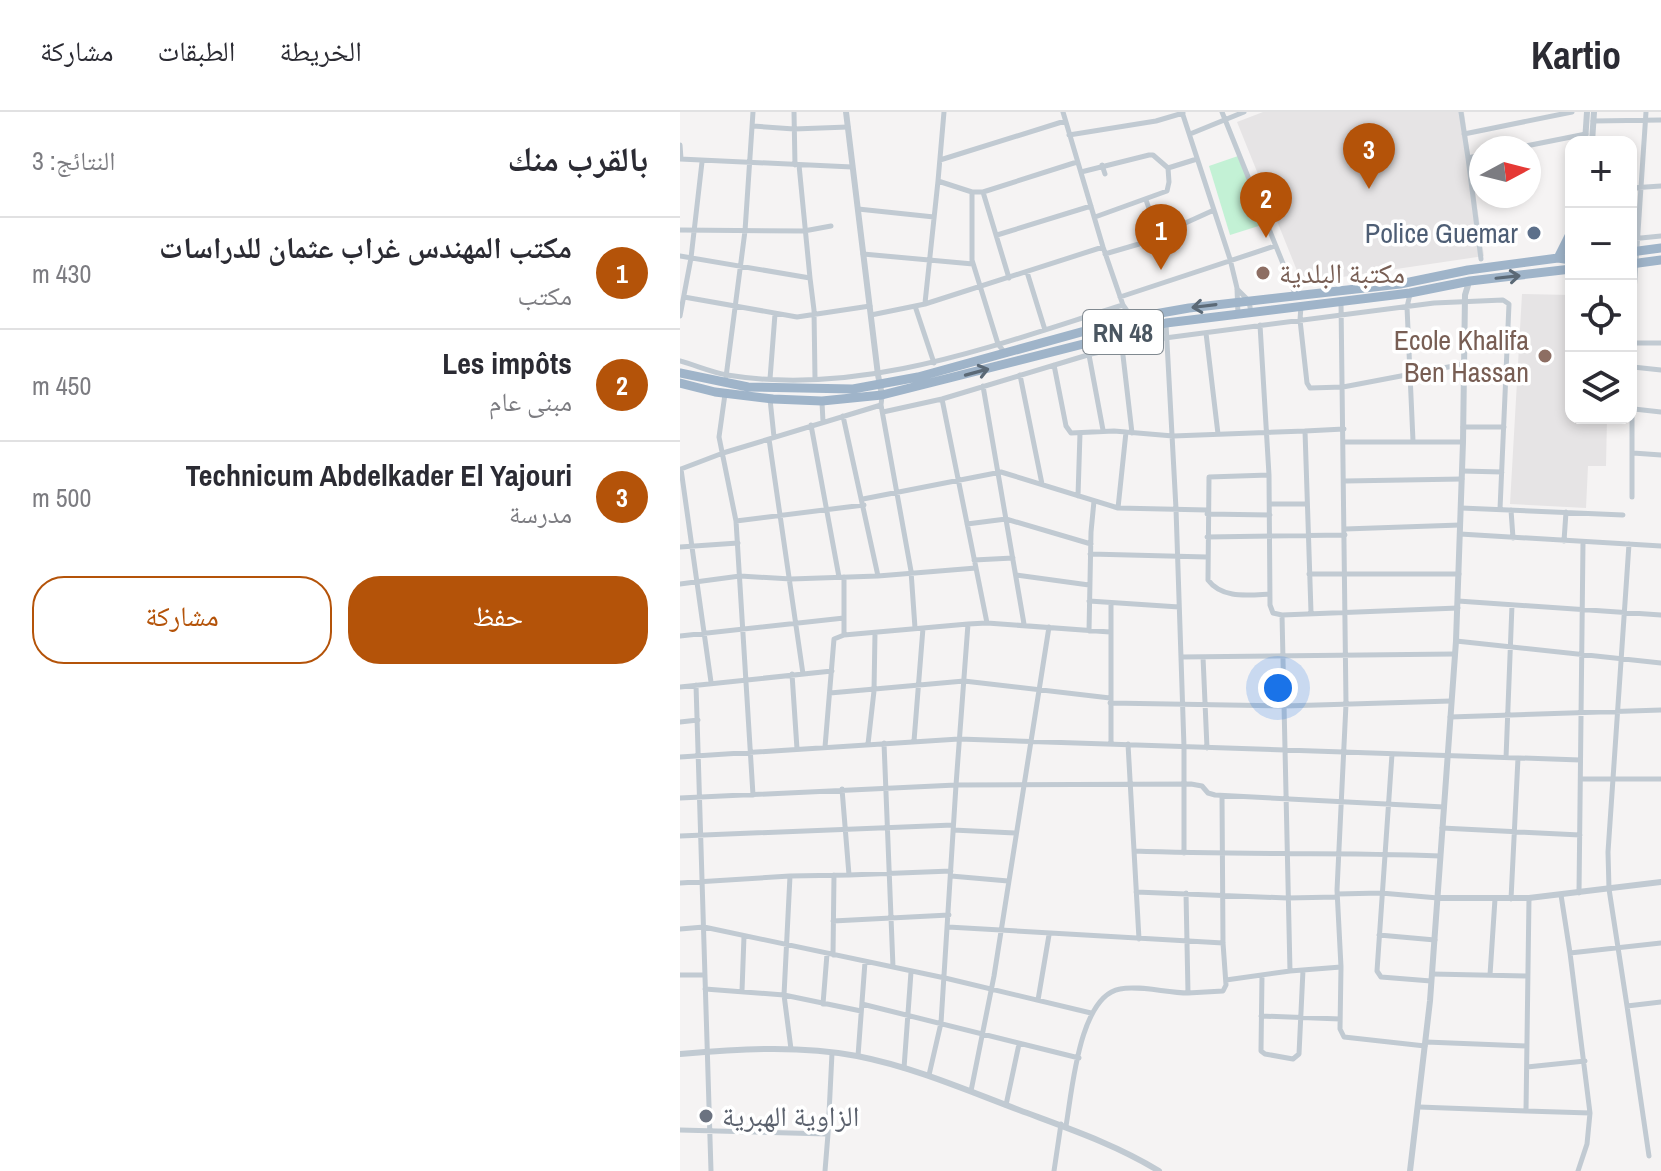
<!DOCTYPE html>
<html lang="ar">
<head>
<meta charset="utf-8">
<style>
  body { margin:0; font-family:"Archivo Narrow","Noto Naskh Arabic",sans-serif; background:#f7f7f7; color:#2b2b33; direction:rtl }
  .controls { position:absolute; right:24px; top:24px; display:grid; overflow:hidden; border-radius:16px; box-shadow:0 4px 12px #0003 }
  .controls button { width:72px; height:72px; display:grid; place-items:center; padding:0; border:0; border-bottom:2px solid #e1e1e2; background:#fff; color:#2b2b33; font:40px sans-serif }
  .compass { position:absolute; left:789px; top:24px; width:72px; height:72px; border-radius:50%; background:#fff; box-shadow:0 4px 12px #0003; rotate:83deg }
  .you { position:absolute; left:598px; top:576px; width:28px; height:28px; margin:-20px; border:6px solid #fff; border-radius:50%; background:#1a73e8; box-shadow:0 0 0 12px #1a73e833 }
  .badge { display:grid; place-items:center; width:52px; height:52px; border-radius:50%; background:#b45309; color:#fff; font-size:26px; font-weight:700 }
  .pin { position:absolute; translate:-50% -66px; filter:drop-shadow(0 2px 4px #0008) }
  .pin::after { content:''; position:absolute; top:42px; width:28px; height:24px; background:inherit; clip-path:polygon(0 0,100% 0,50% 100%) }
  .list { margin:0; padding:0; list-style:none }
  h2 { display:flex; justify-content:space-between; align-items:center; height:104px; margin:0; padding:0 32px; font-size:34px }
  h2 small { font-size:26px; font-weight:400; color:#7c7c81 }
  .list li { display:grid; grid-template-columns:52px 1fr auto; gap:24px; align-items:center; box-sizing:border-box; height:112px; padding:0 32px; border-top:2px solid #e1e1e2 }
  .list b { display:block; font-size:30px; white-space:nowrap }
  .list p { margin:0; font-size:26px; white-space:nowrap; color:#7c7c81 }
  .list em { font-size:26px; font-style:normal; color:#7c7c81 }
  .actions { display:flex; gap:16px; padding:24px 32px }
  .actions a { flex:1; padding:18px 0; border:2px solid #b45309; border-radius:32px; text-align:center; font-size:28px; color:#b45309 }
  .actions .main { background:#b45309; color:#fff }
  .icon { flex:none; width:44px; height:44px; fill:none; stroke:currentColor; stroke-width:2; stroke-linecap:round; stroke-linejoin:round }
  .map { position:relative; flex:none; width:981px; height:1059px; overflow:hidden; direction:ltr }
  header { display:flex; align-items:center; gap:48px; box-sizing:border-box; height:112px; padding:0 40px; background:#fff; border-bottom:2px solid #e1e1e2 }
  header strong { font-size:38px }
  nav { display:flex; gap:44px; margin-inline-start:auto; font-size:28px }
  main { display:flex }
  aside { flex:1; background:#fff }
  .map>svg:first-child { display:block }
</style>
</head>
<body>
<header>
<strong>Kartio</strong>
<nav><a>الخريطة</a><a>الطبقات</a><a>مشاركة</a></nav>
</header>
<main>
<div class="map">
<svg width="981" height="1059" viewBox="0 0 981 1059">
  <rect width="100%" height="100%" fill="#f5f3f3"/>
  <path fill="#e6e4e5" d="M 583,0 L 784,0 L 804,144 L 622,171 L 557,10 Z
    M 842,182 L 891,183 L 891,306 L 927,306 L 926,354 L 908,354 L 906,396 L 830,392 Z"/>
  <path fill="#c3f1d5" d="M 558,44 L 585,112 L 550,123 L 529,54 Z"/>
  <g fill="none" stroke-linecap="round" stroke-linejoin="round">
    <path stroke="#c1cad2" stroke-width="5" d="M 114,0 L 115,53
      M 264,0 L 258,69 L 292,80 L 303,80 L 397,50
      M 383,0 L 423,135 L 443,193 L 452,206
      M 502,0 L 550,147 L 557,176 L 558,203
      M 542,0 L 616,184
      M 781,0 L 788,46
      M 913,9 L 981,8
      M 73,14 L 114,17 L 168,15
      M 510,22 L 564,0
      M 784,22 L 892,0
      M 389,23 L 476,9 L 503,1
      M 0,33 L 1,47
      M 836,36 L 906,22
      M 801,43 L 788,46 L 801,147
      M 0,47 L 172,55
      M 260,48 L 385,9
      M 119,53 L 130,166
      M 422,53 L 425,62
      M 488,56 L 517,47
      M 401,60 L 469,43 L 473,43 L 488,56 L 489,70 L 487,79 L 415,105
      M 951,76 L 981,74
      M 292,80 L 292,148 L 318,232 L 325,241
      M 303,80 L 329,166
      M 466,88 L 478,122
      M 178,97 L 254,105
      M 0,118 L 124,119 L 151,114
      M 317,123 L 411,94
      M 951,127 L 981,124
      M 183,142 L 293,152
      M 425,142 L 459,132 L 534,98
      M 0,144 L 130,166 L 134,198 L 135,267
      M 347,160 L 365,218
      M 557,177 L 569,189 L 571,201
      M 730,182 L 727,195 L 733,329
      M 4,185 L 117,205 L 190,194
      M 440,185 L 595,134
      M 661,190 L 666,592 L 657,778 L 661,855 L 660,917 L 664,925 L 745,934
      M 245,191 L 258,69
      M 235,194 L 254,251
      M 621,194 L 620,208 L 627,271 L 630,276 L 663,275 L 784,252
      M 191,203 L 245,192 L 423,135
      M 0,204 L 11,146 L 22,50
      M 486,212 L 496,397 L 504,635 L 504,741
      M 580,213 L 589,363 L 590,493 L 593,501 L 602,503
      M 526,221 L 538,322
      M 784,226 L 829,228
      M 953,231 L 981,231
      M 442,235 L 452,321
      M 409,243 L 423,318
      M 0,249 C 15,253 31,260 47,263 C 183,285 315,233 443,193
      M 374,253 L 386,314 L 391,321 L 434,319 L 493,324 L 625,319
      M 953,255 L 981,258
      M 340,263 L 362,372
      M 46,265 L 65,119 L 73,0
      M 784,265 L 827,270
      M 90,267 L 95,202
      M 303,274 L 344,512
      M 45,282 L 39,325 L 56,409 L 73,683
      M 202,284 L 201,293 L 231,459 L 235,516
      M 90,287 L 94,325
      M 262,287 L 296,456
      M 142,290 L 143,310
      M 954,297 L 981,300
      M 203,300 L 262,287 L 411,242 L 485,226 L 754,191 L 823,188 L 829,192 L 820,397
      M 163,304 L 198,464
      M 131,313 L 159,465
      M 783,315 L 824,315
      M 89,327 L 123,562
      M 664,330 L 783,330
      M 953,341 L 981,343
      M 1,357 L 31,570
      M 1,357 L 43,341 L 201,293
      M 782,359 L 822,360
      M 589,363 L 529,365 L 528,468 C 542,487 568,483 590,482
      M 665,369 L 782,367
      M 398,384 L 400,321
      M 952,385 L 952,210 L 966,0
      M 183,387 L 321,360 L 438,396 L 527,398
      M 590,392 L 627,392
      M 438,396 L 446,320
      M 781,396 L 943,403
      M 831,398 L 833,426
      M 527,402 L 590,403
      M 56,409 L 184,393
      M 287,412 L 326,407 L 411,432
      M 665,417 L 780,413
      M 780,422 L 981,434
      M 527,425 L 665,423
      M 884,429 L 886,400
      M 949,432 L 928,740 L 929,777 L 947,894 L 981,890
      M 0,435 L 58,431
      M 410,442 L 527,445
      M 294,448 L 333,446
      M 629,462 L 779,462
      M 336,463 L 409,473
      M 0,472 L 60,464 L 111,467 L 198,464 L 296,456 L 307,511 L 288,512
      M 409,489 L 499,495
      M 778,489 L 981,503
      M 431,491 L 431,631
      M 631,500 L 625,319 L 664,317
      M 164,506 L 164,465
      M 307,511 L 430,520
      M 409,519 L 411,420 L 414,389
      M 0,524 L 164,506 L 164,523 L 288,512 L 276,673 L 0,686
      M 776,529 L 981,551
      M 501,545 L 774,542
      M 523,545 L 527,636
      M 112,562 L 117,637
      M 16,573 L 31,1059
      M 0,575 L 152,559
      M 150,581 L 284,569 L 430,586
      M 430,591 L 604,594 L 771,589
      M 770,605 L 981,598
      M 0,610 L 18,608
      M 234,629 L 243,516
      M 204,631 L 213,855
      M 188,632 L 194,579 L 195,521
      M 448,632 L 459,827
      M 145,635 L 154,527 L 164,523
      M 712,642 L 697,859 L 701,865 L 751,869
      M 0,645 L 279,627 L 900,648
      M 826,646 L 832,493
      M 901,667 L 981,667
      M 762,716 L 900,723
      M 273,718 L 335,721
      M 0,724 L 273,713
      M 454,739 C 556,743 658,740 760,744
      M 169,763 L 271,759
      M 110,764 L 169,763 L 162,677
      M 271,764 L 328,769
      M 0,771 L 110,764 L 104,883 L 111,937
      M 456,780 L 607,786 L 657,785
      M 506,781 L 508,881 L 543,879 L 546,873 L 543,831 L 542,684
      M 899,781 L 903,430
      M 657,782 L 701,781 L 758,786
      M 881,783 L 890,841 L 981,831
      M 831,787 L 838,646
      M 153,809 L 269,803
      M 268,815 L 543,831
      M 0,817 L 24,815 L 265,866 L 411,901
      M 699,823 L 755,828
      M 890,841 L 910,1001 L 907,1032 L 898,1059
      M 153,843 L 154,763
      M 661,855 L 610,859 L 602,503 L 778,496
      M 752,862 L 848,864
      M 0,863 L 25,863
      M 582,863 L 581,939 L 585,942 L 613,947 L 619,942 L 623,858
      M 810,863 L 815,787
      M 546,868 L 610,859
      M 25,877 L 104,883 L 181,899
      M 62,879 L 64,824
      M 358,888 L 369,823
      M 143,892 L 147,842
      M 182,892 L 399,946
      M 947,894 L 969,1044
      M 581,904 L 660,907
      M 746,930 L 847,934
      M 178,944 L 185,850
      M 847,955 L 905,949
      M 224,956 L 231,860
      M 249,963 L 261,911 L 276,673 L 511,672 L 522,674 L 528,681 L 535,683 L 764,695
      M 291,979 L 314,864 L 369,515
      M 326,993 L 339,932
      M 739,995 L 846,999 L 849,786
      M 846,999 L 910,1001
      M 386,1014 C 392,980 399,884 440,877 C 459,873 487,881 508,881
      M 0,1018 L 148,1022 L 152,941
      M 145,1059 L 148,1022
      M 374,1059 L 381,1012"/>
    <path stroke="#c1cad2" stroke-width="6" d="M 166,0 L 198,263 L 202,283
      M 905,30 L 907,0
      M 912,30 L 914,0
      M 891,141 L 891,142
      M 758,786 L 849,786 L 981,770
      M 0,942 C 59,937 119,933 177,944 C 233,955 286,978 339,998 C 387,1016 435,1032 479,1059
      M 730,1059 L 750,889 L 776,529 L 783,330 L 785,183 L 789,170"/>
    <path stroke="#9fb4c9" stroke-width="9" d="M 951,140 L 981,136
      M 878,146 L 891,120
      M 951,152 L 981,148
      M 0,261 L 68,275 L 173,277 L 238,265 L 452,206 L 509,196 L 720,172 L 788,158 L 878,146 L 891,148
      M 0,271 L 35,280 L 93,287 L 142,289 L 202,283 L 486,211 L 730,181 L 790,169 L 891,157"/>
  </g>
  <defs><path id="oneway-shaft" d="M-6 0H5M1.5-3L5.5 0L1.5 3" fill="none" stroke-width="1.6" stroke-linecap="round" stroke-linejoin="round" transform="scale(2)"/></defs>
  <g stroke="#5b6976">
    <use href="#oneway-shaft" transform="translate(828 165) rotate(-6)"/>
    <use href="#oneway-shaft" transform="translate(524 194) rotate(173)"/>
    <use href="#oneway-shaft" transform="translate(297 260) rotate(-15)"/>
  </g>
  <circle fill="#5c6f8a" stroke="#fff" stroke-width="3" cx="854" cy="121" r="8"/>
  <g fill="#8d6e63" stroke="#fff" stroke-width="3">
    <circle cx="583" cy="161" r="8"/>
    <circle cx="865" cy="244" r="8"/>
  </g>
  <circle fill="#6b7280" stroke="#fff" stroke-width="3" cx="26" cy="1004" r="8"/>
  <g text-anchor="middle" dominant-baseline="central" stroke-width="7" stroke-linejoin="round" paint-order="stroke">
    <rect fill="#fff" stroke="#808990" stroke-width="2" x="403" y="198" width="80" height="44" rx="6"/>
    <g font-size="26" font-weight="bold" fill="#4a5661">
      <text x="443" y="220">RN 48</text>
    </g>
    <g font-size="28" fill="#4e5e75" stroke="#fff" text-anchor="end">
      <text x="838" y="121">Police Guemar</text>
    </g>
    <g font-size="28" fill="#785e54" stroke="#fff" text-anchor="start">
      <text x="599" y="161">مكتبة البلدية</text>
      <text x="849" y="228" text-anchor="end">Ecole Khalifa<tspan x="849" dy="32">Ben Hassan</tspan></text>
    </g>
    <g font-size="28" fill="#5b616d" stroke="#fff" text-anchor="start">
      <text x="42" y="1004">الزاوية الهبرية</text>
    </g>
  </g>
</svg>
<div class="controls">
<button>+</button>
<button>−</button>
<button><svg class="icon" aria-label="locate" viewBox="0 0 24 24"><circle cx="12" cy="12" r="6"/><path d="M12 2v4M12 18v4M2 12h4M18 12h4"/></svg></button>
<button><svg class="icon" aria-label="layers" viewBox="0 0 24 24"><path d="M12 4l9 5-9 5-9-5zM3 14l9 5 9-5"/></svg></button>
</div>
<svg class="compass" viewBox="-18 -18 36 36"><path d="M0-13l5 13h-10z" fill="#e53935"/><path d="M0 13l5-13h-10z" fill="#7c7c81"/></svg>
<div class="you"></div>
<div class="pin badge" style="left:481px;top:158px">1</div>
<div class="pin badge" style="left:586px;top:126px">2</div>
<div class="pin badge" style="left:689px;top:77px">3</div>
</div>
<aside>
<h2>بالقرب منك<small>النتائج: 3</small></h2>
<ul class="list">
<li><span class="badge">1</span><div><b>مكتب المهندس غراب عثمان للدراسات</b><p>مكتب</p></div><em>430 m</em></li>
<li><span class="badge">2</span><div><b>Les impôts</b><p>مبنى عام</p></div><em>450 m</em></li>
<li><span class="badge">3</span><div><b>Technicum Abdelkader El Yajouri</b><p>مدرسة</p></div><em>500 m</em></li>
</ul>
<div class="actions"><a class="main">حفظ</a><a>مشاركة</a></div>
</aside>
</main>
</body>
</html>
